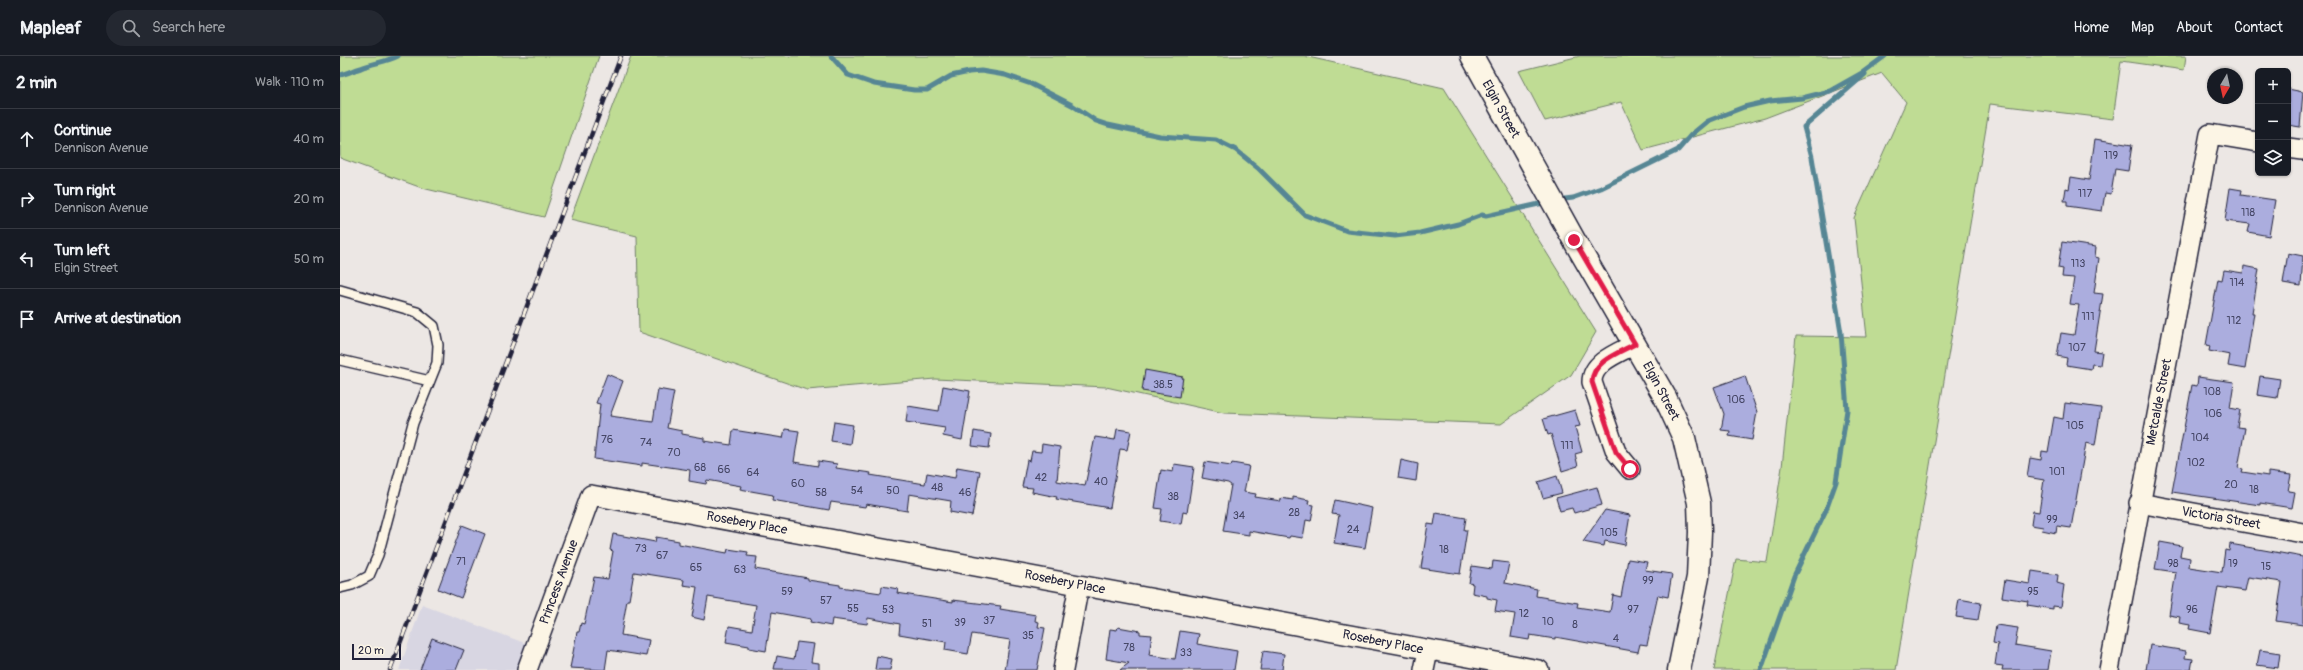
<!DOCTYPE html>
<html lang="en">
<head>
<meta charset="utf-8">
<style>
  body { margin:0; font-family:Pangolin,sans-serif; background:#242831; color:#f1f3f6 }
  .controls { position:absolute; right:12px; top:12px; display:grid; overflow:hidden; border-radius:6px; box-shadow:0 1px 3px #0004 }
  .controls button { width:36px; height:36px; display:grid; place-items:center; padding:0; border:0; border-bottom:1px solid #363941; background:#171b24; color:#f1f3f6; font:20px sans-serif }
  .compass { position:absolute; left:1867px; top:12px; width:36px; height:36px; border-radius:50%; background:#171b24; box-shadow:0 1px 3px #0004; rotate:189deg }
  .scale { position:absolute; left:12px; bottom:10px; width:49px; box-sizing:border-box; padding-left:4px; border:2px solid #22223b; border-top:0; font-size:11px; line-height:14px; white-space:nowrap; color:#22223b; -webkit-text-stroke:3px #fcf5e5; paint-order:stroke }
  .stop { position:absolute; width:12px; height:12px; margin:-9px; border:3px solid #e11d48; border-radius:50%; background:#fff }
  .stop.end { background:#e11d48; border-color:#fff; box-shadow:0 1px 4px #0008 }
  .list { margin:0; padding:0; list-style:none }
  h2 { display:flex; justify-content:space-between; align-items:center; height:52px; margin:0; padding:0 16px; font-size:17px }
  h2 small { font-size:13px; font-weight:400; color:#9ea1a6 }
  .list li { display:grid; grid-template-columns:26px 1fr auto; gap:12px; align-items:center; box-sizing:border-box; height:60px; padding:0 16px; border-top:1px solid #363941 }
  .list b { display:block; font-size:15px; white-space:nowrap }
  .list p { margin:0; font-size:13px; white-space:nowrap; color:#9ea1a6 }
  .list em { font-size:13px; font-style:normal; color:#9ea1a6 }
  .icon { flex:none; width:22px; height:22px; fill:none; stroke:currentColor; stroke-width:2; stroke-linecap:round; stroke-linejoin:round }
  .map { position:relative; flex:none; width:1963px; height:614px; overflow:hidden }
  header { display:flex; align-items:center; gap:24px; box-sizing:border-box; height:56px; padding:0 20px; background:#171b24; border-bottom:1px solid #363941 }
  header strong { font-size:19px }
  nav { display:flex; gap:22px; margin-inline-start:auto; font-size:14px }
  .search { width:280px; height:36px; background:#242831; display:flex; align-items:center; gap:10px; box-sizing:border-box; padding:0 14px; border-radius:22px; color:#9ea1a6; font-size:15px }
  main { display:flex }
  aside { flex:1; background:#171b24 }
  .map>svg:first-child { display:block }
</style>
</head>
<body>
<header>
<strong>Mapleaf</strong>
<div class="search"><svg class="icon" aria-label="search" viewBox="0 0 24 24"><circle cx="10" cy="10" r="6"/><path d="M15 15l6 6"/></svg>Search here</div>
<nav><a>Home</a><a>Map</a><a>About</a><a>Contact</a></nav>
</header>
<main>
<aside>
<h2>2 min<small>Walk · 110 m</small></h2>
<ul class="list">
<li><svg class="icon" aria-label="ahead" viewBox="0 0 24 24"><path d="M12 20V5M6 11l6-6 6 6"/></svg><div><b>Continue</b><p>Dennison Avenue</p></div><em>40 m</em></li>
<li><svg class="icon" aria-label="right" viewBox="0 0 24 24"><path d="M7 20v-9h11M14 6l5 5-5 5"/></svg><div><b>Turn right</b><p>Dennison Avenue</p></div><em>20 m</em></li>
<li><svg class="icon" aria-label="left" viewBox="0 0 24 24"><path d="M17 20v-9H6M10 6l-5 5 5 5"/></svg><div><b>Turn left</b><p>Elgin Street</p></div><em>50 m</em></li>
<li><svg class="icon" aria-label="arrive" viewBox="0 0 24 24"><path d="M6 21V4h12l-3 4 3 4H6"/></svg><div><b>Arrive at destination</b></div></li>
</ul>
</aside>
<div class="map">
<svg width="1963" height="614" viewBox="0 0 1963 614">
  <rect width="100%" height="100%" fill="#ece7e4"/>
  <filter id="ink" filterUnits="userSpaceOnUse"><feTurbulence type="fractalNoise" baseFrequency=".025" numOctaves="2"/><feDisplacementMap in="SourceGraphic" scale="8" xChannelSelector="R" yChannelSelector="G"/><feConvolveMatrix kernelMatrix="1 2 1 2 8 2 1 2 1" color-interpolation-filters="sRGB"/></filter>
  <g filter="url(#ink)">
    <path fill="#d8d6e2" d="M 82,549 L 185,587 L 198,584 L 185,614 L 59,614 Z"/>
    <path fill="#bfdc94" stroke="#707f68" d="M 0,0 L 259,0 L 204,161 L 82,132 L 0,102 Z
      M 291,0 L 964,0 L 1104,32 L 1256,276 L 1231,319 L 1161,368 L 884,357 L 766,331 L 595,323 L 467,334 L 299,276 L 297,180 L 230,164 Z
      M 1240,0 L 1846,0 L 1844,14 L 1781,5 L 1773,63 L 1650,48 L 1556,614 L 1374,614 L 1396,503 L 1427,506 L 1442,411 L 1456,280 L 1527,281 L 1514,162 L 1566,46 L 1542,17 L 1425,62 L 1303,94 L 1281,46 L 1205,65 L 1179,15 Z"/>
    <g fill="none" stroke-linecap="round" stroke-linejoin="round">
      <path stroke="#568694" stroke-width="5" d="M 491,0 L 508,19 L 534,28 L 574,34 L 587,34 L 611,20 L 629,16 L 641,15 L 665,19 L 691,28 L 732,49 L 756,65 L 768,69 L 820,80 L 876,84 L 896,94 L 918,112 L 965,159 L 1007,175 L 1055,180 L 1080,177 L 1118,168 L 1142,159 L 1146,160 L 1208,146
        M 0,19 C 8,18 13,14 21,12 C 33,7 46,6 58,0
        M 1217,144 L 1233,142 L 1261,132 L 1338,94 L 1351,79 L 1368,65 L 1404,51 L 1430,45 L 1462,42 L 1490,35 L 1522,17 L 1545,0
        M 1421,614 L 1454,520 L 1486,454 L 1496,426 L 1507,354 L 1501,277 L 1472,101 L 1464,71 L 1525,18"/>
    </g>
    <path fill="#abadde" stroke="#22223b" d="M 1948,33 L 1963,36 L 1960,71 L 1948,69 Z
      M 1755,83 L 1792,89 L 1788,115 L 1775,113 L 1771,138 L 1765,137 L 1762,155 L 1727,150 L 1727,145 L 1724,145 L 1726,132 L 1729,133 L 1731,121 L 1749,124 Z
      M 1890,132 L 1902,134 L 1901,139 L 1935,144 L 1929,180 L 1908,176 L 1910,168 L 1885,165 Z
      M 1722,186 L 1756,191 L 1755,201 L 1759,202 L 1754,237 L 1763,238 L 1754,295 L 1762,296 L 1760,309 L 1752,308 L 1751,313 L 1726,309 L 1727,302 L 1717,300 L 1721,277 L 1734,279 L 1739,249 L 1730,248 L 1734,222 L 1722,221 L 1723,213 L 1718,212 Z
      M 1948,197 L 1963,200 L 1961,230 L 1943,227 Z
      M 1904,210 L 1919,213 L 1912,257 L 1914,257 L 1905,313 L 1888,310 L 1890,299 L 1869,295 L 1870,290 L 1866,289 L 1878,223 L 1882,224 L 1884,214 L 1903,217 Z
      M 805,314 L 843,321 L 840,341 L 802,335 Z
      M 267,318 L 283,325 L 270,360 L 313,366 L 318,333 L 334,336 L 327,372 L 342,375 L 342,378 L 364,382 L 364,385 L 391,389 L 393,374 L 443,382 L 445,373 L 459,375 L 454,406 L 478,410 L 478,405 L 497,408 L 496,412 L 531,417 L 530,419 L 585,428 L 587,417 L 615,422 L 617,411 L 640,415 L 632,460 L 610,456 L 611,445 L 569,438 L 567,455 L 526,448 L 525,451 L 491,446 L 489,454 L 432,444 L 433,439 L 400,433 L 401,430 L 367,424 L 366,428 L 349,425 L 350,414 L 302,407 L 302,410 L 254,403 L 260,348 L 256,347 Z
      M 1405,320 L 1417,356 L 1412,384 L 1389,380 L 1390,375 L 1381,374 L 1384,358 L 1374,331 Z
      M 1920,320 L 1940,323 L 1937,342 L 1917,339 Z
      M 1858,321 L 1894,326 L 1890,352 L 1900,354 L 1897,371 L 1905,372 L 1898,412 L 1903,413 L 1902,416 L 1928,420 L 1928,416 L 1951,419 L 1948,435 L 1955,436 L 1952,452 L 1920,447 L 1920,449 L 1832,436 L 1852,329 L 1857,330 Z
      M 603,330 L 630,335 L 622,384 L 603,380 L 605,372 L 566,366 L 568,350 L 599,355 Z
      M 1725,347 L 1761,352 L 1755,389 L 1746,387 L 1731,472 L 1717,470 L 1716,477 L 1702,474 L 1703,471 L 1691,469 L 1693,455 L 1699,456 L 1704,424 L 1687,421 L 1690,402 L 1701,404 L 1702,395 L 1708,396 L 1714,361 L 1723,363 Z
      M 1235,354 L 1240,370 L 1235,371 L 1242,396 L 1235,398 L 1238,410 L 1222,415 L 1211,378 L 1208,379 L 1203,363 Z
      M 494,366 L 513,369 L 510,388 L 491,385 Z
      M 777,373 L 791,375 L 787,394 L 780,393 L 770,452 L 716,443 L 717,441 L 692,436 L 693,432 L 682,431 L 687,404 L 690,405 L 692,395 L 701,396 L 702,388 L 720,391 L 717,425 L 745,430 L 755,381 L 775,384 Z
      M 634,375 L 651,378 L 649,392 L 632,390 Z
      M 1061,404 L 1078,408 L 1076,425 L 1058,422 Z
      M 865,406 L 891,410 L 892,407 L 909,410 L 904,436 L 916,438 L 915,441 L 941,445 L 941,442 L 953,444 L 953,441 L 969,444 L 968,448 L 974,449 L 971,465 L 966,464 L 963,482 L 950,480 L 949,482 L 909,475 L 909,479 L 883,475 L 891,429 L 888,427 L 862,422 Z
      M 834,408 L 854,411 L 847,457 L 843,456 L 841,468 L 820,465 L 822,453 L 815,452 L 821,414 L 833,416 Z
      M 1217,420 L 1222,437 L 1203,442 L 1198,426 Z
      M 1257,431 L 1262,449 L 1234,457 L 1232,452 L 1220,455 L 1216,442 Z
      M 995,444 L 1032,452 L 1025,492 L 994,487 L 999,459 L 992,458 Z
      M 1265,454 L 1290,459 L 1285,489 L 1265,485 L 1264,490 L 1243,486 Z
      M 1096,457 L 1126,462 L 1124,474 L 1127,474 L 1120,518 L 1081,512 L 1088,468 L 1094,469 Z
      M 122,469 L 145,478 L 121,542 L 98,533 Z
      M 273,478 L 315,486 L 316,481 L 339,485 L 339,488 L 387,497 L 388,493 L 408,496 L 407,500 L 417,501 L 415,513 L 468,522 L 468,524 L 500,529 L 500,531 L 541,537 L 542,530 L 558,533 L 557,537 L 613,546 L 613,544 L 661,550 L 660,553 L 696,559 L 695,565 L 699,566 L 698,571 L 705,572 L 697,614 L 665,614 L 670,584 L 632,578 L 628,598 L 605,594 L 606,586 L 559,578 L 560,568 L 528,562 L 527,568 L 492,563 L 491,570 L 470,566 L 471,563 L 432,556 L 426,595 L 409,592 L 409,590 L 386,586 L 389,570 L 412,574 L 416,549 L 368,541 L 364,564 L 352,561 L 357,531 L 343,529 L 344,524 L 294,516 L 289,544 L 287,544 L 281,579 L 309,584 L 306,600 L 268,594 L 265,614 L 230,612 L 237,576 L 239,576 L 241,567 L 244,568 L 254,521 L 268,523 L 273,495 L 270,494 Z
      M 1820,486 L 1842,490 L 1840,500 L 1850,502 L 1849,511 L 1882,516 L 1885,494 L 1889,495 L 1890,488 L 1963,501 L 1963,569 L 1936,565 L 1942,526 L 1908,521 L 1905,535 L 1878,531 L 1870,577 L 1849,573 L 1850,569 L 1839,567 L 1840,561 L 1829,559 L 1836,516 L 1815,513 Z
      M 1288,503 L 1307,506 L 1305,514 L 1332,518 L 1328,541 L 1318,539 L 1307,589 L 1300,588 L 1298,596 L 1215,581 L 1215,583 L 1190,579 L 1189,584 L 1171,581 L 1175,558 L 1155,555 L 1157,544 L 1147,542 L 1147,540 L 1132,537 L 1133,528 L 1129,527 L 1132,510 L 1152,513 L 1153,505 L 1169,507 L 1165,527 L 1197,533 L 1196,540 L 1238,547 L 1237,551 L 1270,556 L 1273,539 L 1281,541 Z
      M 1692,515 L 1718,519 L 1717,527 L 1724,529 L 1721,551 L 1713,550 L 1713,553 L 1687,549 L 1688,545 L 1662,541 L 1665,524 L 1690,528 Z
      M 1619,543 L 1641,547 L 1638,564 L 1616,561 Z
      M 1656,569 L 1678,572 L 1675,589 L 1711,595 L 1708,614 L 1662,614 L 1663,610 L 1655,609 L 1658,588 L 1653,587 Z
      M 778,571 L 800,575 L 800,578 L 812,579 L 809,599 L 835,603 L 840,575 L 859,578 L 857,588 L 897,595 L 894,614 L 780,614 L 789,607 L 766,603 L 770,573 L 777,574 Z
      M 92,582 L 124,594 L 116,614 L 80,614 Z
      M 457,586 L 474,588 L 471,606 L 479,607 L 479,614 L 434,613 L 437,600 L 454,603 Z
      M 1810,589 L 1846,595 L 1845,602 L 1853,603 L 1851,614 L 1806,614 Z
      M 1920,594 L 1940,597 L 1938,612 L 1917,609 Z
      M 923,595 L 944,598 L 942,614 L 920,614 Z
      M 537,600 L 552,603 L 550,614 L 535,614 Z"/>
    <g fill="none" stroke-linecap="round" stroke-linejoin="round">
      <defs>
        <path id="lane" d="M 0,234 L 77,256 L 94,270 L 98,289 L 97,307 L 73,367 L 38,499 L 29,520 L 12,529 L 0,532
          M 0,304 L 90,325"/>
        <path id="street" d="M 1948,92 L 1963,94
          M 1290,413 L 1276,396 L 1252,326 C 1252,306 1278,297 1295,288
          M 1799,447 L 1963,477
          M 187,614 L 251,439 L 1199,614
          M 723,614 L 739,529
          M 1084,614 L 1088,595
          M 1769,614 L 1870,78 L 1918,86"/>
        <path id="secondary" d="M 1132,0 L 1234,184 L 1325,341 L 1344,382 L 1359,447 L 1360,476 L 1358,521 L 1339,614"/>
      </defs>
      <use href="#lane" stroke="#22223b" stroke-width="12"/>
      <use href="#street" stroke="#22223b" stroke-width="22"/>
      <use href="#secondary" stroke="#22223b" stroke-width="25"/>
      <use href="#lane" stroke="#fcf5e5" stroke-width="9"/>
      <use href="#street" stroke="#fcf5e5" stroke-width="19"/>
      <use href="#secondary" stroke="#fcf5e5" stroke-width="22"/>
      <defs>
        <path id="rail" d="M 50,614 L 281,0"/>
      </defs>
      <use href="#rail" stroke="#22223b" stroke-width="4.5"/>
      <use href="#rail" stroke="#fcf5e5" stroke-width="3" stroke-dasharray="9" stroke-linecap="butt"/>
    </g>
  </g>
  <g fill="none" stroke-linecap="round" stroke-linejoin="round" filter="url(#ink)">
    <path stroke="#e11d48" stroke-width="5" d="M 1234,184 L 1295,288 C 1278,297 1252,306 1252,326 L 1276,396 L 1290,413"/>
  </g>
  <g text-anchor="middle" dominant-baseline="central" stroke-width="3" stroke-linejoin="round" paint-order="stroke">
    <g font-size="11" fill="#444564">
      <text x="1771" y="99">119</text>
      <text x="1745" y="137">117</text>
      <text x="1908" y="156">118</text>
      <text x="1738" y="207">113</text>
      <text x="1897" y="226">114</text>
      <text x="1748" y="260">111</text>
      <text x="1894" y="264">112</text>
      <text x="1737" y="291">107</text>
      <text x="823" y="328">38.5</text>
      <text x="1872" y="335">108</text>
      <text x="1396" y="343">106</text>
      <text x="1873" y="357">106</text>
      <text x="1735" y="369">105</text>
      <text x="1860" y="381">104</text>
      <text x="267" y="383">76</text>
      <text x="306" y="386">74</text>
      <text x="1227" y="389">111</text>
      <text x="334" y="396">70</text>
      <text x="1856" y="406">102</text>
      <text x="360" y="411">68</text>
      <text x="384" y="413">66</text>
      <text x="1717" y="415">101</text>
      <text x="413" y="416">64</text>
      <text x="701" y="421">42</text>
      <text x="761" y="425">40</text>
      <text x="458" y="427">60</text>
      <text x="1891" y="428">20</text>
      <text x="597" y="431">48</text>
      <text x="1914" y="433">18</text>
      <text x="517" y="434">54</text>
      <text x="553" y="434">50</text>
      <text x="481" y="436">58</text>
      <text x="625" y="436">46</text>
      <text x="833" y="440">38</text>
      <text x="954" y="456">28</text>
      <text x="899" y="459">34</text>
      <text x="1712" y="463">99</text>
      <text x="1013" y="473">24</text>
      <text x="1269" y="476">105</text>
      <text x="301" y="492">73</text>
      <text x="1104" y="493">18</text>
      <text x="322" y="499">67</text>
      <text x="121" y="505">71</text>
      <text x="1833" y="507">98</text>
      <text x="1893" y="507">19</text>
      <text x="1926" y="510">15</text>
      <text x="356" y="511">65</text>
      <text x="400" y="513">63</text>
      <text x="1308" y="524">99</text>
      <text x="447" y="535">59</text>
      <text x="1693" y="535">95</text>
      <text x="486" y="544">57</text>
      <text x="513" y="552">55</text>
      <text x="548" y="553">53</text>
      <text x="1293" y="553">97</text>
      <text x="1852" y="553">96</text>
      <text x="1184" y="557">12</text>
      <text x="649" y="564">37</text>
      <text x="1208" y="565">10</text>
      <text x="620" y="566">39</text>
      <text x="587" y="567">51</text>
      <text x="1235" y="568">8</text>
      <text x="688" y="579">35</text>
      <text x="1276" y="582">4</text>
      <text x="789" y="591">78</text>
      <text x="846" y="596">33</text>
    </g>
    <g font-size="13" fill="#22223b" stroke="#fcf5e5">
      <text transform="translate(1161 53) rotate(61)">Elgin Street</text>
      <text transform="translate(1321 335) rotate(62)">Elgin Street</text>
      <text transform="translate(1819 346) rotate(-79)">Metcalde Street</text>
      <text transform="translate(1881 462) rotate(10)">Victoria Street</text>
      <text transform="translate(407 467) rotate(10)">Rosebery Place</text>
      <text transform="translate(219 526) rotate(-70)">Princess Avenue</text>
      <text transform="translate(725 526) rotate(11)">Rosebery Place</text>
      <text transform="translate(1043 586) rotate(11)">Rosebery Place</text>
    </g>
  </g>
</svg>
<div class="controls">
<button>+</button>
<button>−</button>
<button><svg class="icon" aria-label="layers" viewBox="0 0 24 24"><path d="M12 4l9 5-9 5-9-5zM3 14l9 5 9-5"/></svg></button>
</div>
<svg class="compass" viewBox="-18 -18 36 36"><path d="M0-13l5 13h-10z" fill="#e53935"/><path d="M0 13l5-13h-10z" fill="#9ea1a6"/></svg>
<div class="scale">20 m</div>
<div class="stop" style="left:1290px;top:413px"></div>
<div class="stop end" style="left:1234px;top:184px"></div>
</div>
</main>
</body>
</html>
